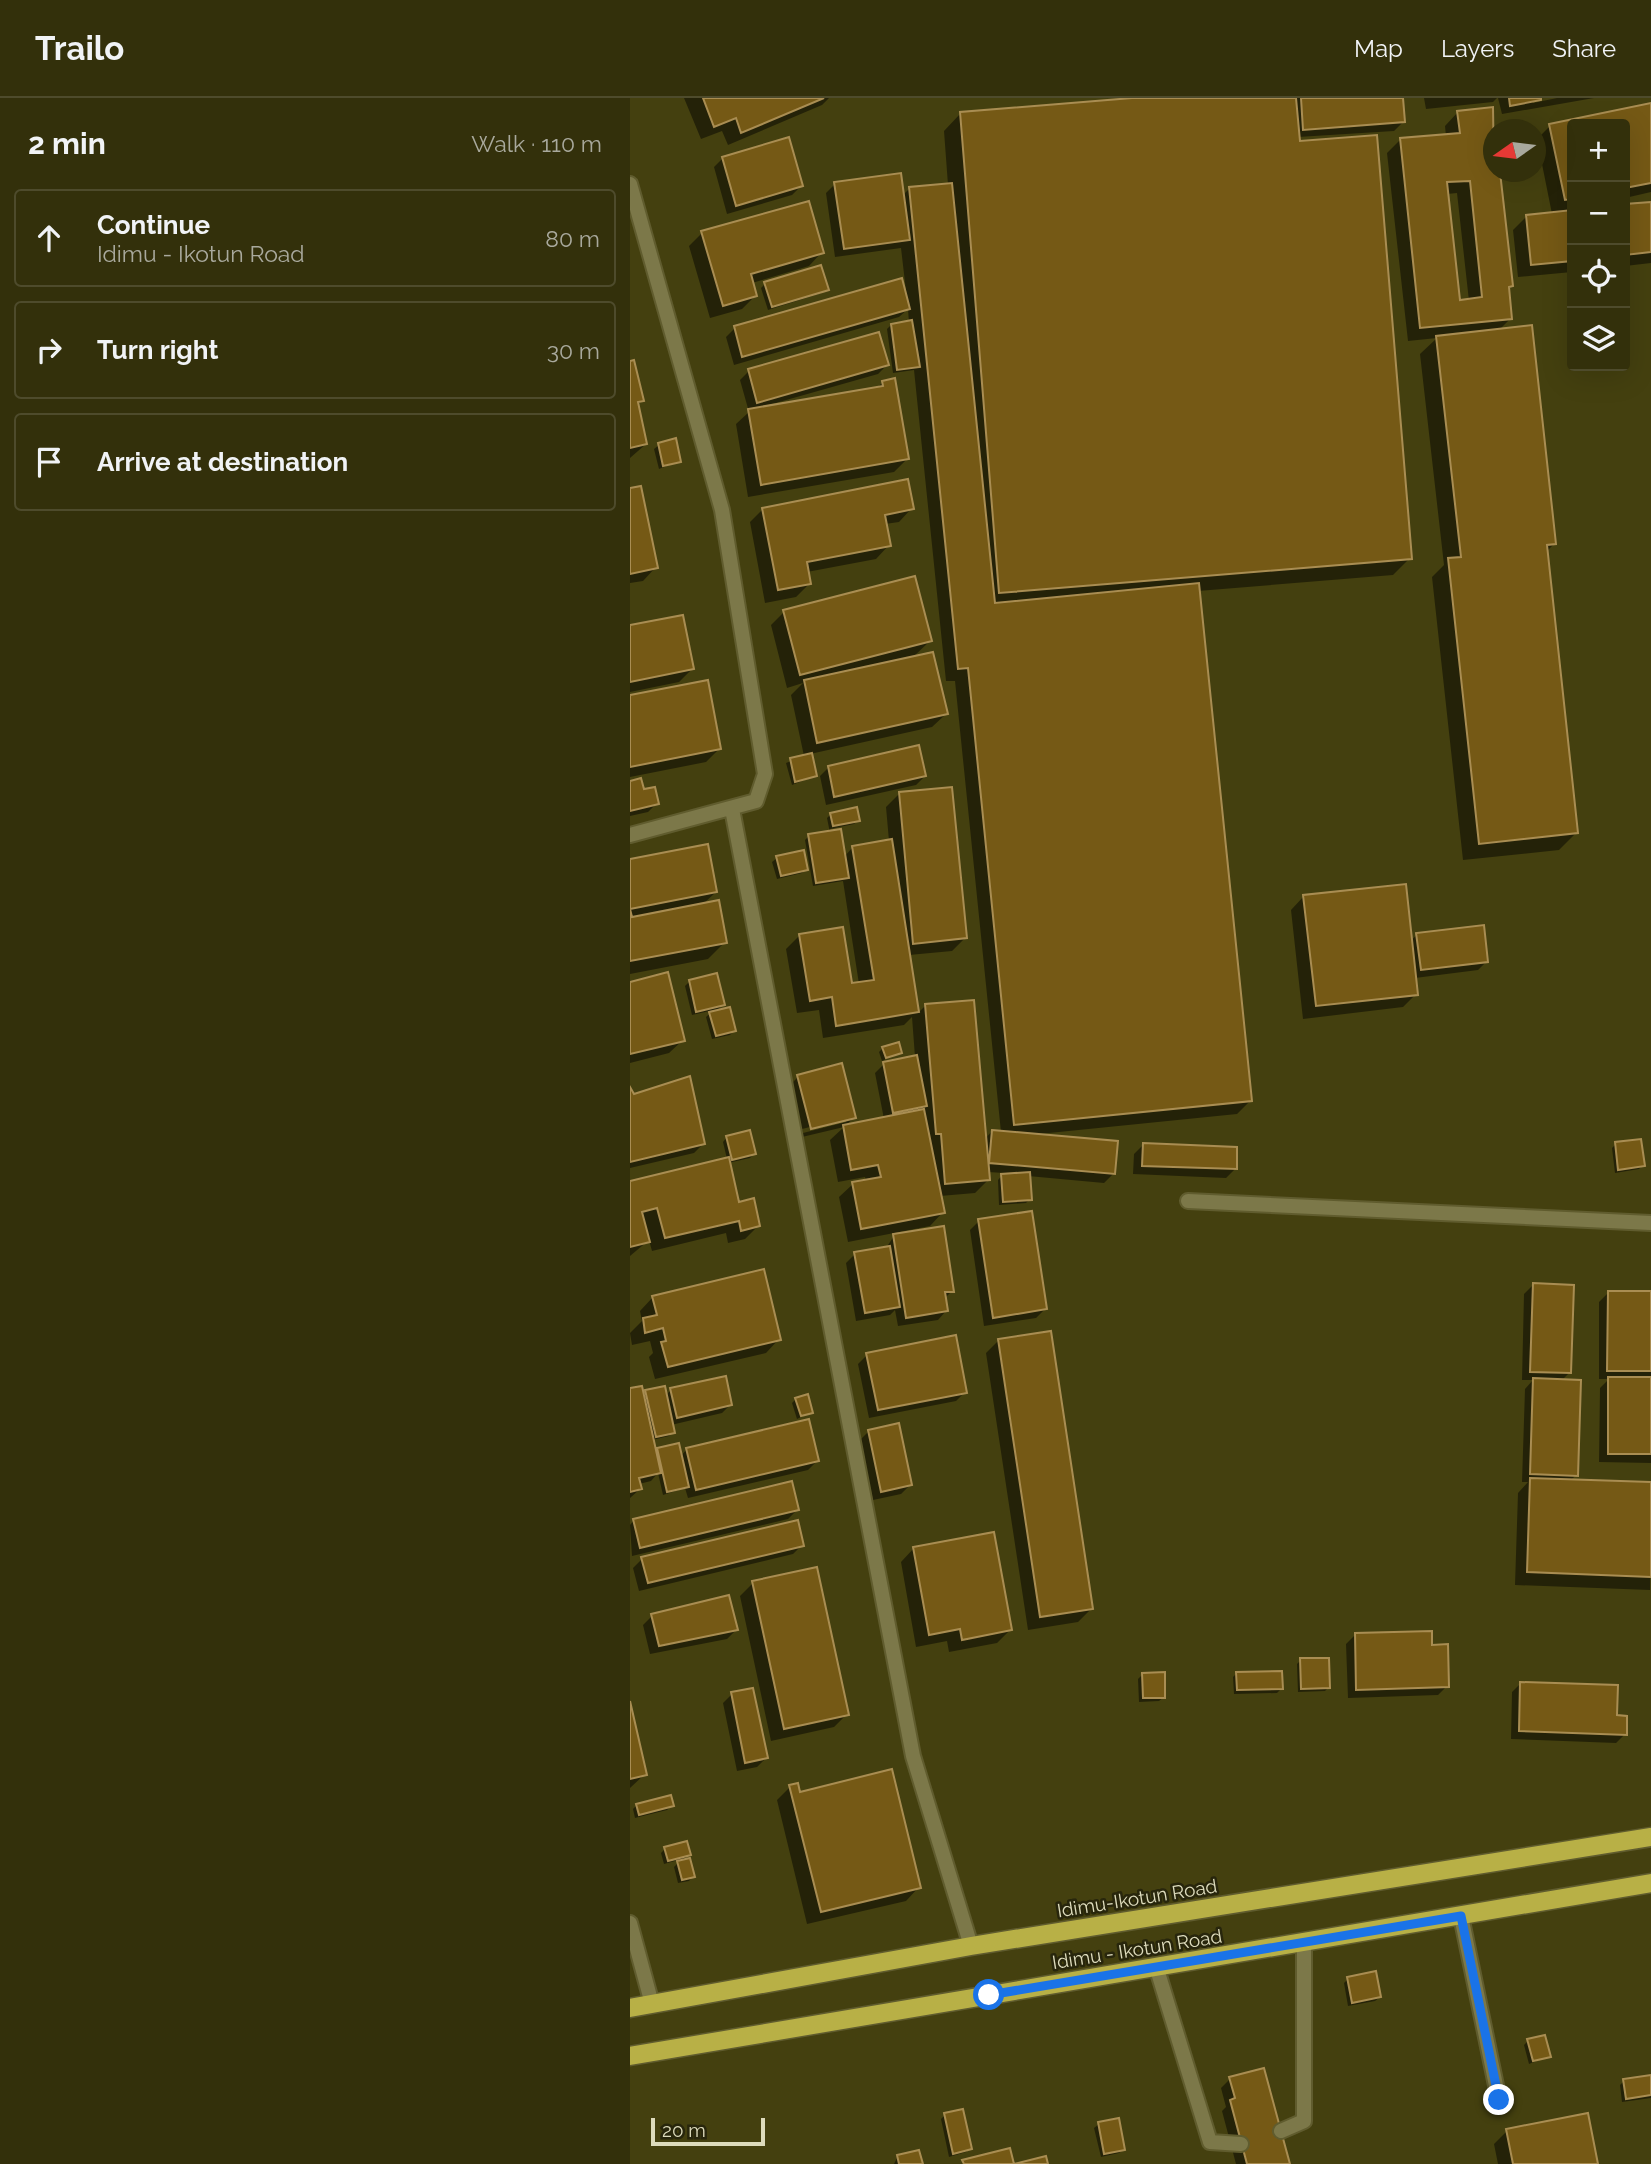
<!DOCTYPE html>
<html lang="en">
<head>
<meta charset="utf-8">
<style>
  body { margin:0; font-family:Raleway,sans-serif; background:#3e3c19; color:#f1f3f6 }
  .controls { position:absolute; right:21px; top:21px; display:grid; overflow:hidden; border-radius:7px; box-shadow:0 7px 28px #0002 }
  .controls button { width:63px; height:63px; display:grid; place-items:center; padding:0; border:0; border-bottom:2px solid #4e4b2c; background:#33300b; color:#f1f3f6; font:35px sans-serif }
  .compass { position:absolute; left:853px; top:21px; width:63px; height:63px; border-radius:50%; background:#33300b; box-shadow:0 7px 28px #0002; rotate:256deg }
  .scale { position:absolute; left:21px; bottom:18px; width:114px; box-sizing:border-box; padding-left:7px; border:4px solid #dddbbc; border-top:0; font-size:19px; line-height:24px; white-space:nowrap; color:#dddbbc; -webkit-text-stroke:5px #28260c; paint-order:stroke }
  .stop { position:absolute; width:21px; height:21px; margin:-16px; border:5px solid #1a73e8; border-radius:50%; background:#fff }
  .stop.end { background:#1a73e8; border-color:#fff; box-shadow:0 2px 7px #0008 }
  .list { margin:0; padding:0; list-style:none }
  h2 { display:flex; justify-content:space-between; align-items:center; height:91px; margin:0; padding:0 28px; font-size:30px }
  h2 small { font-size:23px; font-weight:400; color:#a9a99d }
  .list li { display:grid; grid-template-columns:46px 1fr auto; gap:21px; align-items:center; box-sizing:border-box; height:98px; margin:0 14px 14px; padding:0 14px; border:2px solid #4e4b2c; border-radius:7px }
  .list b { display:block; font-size:26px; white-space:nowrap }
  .list p { margin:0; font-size:23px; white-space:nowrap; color:#a9a99d }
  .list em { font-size:23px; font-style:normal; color:#a9a99d }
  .icon { flex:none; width:38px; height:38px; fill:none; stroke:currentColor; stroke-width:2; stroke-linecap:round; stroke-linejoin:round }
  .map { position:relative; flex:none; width:1021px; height:2066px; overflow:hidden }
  header { display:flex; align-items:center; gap:42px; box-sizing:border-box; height:98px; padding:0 35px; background:#33300b; border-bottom:2px solid #4e4b2c }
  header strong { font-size:33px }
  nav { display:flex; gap:38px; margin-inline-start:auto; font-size:24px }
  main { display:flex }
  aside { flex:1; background:#33300b }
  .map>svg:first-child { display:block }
</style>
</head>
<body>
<header>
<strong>Trailo</strong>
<nav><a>Map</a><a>Layers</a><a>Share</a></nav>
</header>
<main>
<aside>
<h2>2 min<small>Walk · 110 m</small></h2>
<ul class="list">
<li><svg class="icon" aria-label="ahead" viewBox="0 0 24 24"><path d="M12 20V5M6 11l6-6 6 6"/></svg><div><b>Continue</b><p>Idimu - Ikotun Road</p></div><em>80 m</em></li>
<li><svg class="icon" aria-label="right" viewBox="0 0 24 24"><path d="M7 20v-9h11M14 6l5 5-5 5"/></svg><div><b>Turn right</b></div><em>30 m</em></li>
<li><svg class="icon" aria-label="arrive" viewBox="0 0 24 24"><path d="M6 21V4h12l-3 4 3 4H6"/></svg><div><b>Arrive at destination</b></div></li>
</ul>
</aside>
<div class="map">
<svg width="1021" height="2066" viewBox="0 0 1021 2066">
  <rect width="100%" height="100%" fill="#44400f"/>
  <path fill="#0007" fill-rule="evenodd" d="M 54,0 L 199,0 L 192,7 L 98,47 L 92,33 L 71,41 Z
    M 524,0 L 771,0 L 773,24 L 764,33 L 668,39 L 780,460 L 763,477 L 568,493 L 620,1003 L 607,1016 L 409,1036 L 483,1076 L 474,1085 L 398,1078 L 400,1101 L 396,1105 L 369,1107 L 368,1082 L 374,1075 L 358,1074 L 358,1082 L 345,1095 L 310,1098 L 313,1114 L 300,1128 L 218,1144 L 209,1099 L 223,1086 L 236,1083 L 235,1079 L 208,1084 L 200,1042 L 214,1029 L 172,1039 L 159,988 L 168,979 L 225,1019 L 215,1028 L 254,1021 L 245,975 L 254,966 L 285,959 L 282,919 L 274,927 L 193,940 L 189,912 L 167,915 L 156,851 L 170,837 L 221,887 L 229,886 L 213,783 L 183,788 L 175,742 L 179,738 L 200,735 L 197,720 L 201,716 L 228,722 L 224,726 L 200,731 L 214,759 L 223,749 L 259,743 L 256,709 L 269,696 L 335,840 L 322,853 L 279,857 L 288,915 L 295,908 L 355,1041 L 362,1033 L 371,1034 L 325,583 L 316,583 L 284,272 L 263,275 L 257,231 L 261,227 L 279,225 L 278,211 L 269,219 L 104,267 L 96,239 L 105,230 L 276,193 L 271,150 L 205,159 L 196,95 L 205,86 L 272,98 L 280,90 L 318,87 L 314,33 L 330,16 ZM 216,1020 L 216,1024 L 173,1035 L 172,1031 Z
    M 794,0 L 867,0 L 863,4 L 796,11 Z
    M 868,0 L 910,0 L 902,2 L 903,5 L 927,0 L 964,0 L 872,16 Z
    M 1021,7 L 1021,94 L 995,100 L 995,26 L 942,26 L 942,111 L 937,112 L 942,114 L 942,174 L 888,179 L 883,132 L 896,119 L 922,116 L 907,41 L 920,28 Z
    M 861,11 L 864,74 L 868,74 L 881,188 L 878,191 L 881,220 L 868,233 L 924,446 L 916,454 L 946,735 L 929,752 L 833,762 L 802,479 L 814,467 L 790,256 L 807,240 L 778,243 L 757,55 L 770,42 L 816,38 L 815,28 L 828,14 ZM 827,95 L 839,203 L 829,204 L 817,96 Z
    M 93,60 L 171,88 L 162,97 L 97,116 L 84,69 Z
    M 1021,105 L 1021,165 L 995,168 L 995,108 Z
    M 72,135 L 192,154 L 179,168 L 122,185 L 125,198 L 112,211 L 80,220 L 59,148 Z
    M 135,186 L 197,191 L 192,195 L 138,212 L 131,190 Z
    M 0,265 L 12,302 L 7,308 L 16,346 L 0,360 Z
    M 257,267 L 248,276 L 135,308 L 136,310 L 246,291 L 253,284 L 277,361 L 264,374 L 118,399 L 106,326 L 119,314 L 110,282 L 119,273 Z
    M 29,347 L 49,363 L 29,371 L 24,351 Z
    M 0,392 L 26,469 L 13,483 L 0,485 Z
    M 282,410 L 269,424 L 255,426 L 259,447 L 246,461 L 177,474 L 179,486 L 166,499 L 135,505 L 120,424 L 133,411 Z
    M 154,514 L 300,543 L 282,560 L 316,616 L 302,629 L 180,656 L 185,678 L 162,687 L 156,665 L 174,658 L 161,597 L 173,585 L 157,590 L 141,527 Z
    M 0,529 L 62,571 L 49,584 L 0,594 Z
    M 0,599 L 89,651 L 76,664 L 0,679 Z
    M 199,669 L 295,678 L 286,687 L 196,707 L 190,678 Z
    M 0,685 L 27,705 L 18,714 L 0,718 Z
    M 147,760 L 176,771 L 172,775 L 147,781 L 142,764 Z
    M 0,763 L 86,794 L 72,807 L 95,844 L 78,861 L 0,876 Z
    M 674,798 L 780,843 L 787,837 L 857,863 L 848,872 L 785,880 L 786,896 L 773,909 L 673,921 L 661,812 Z
    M 59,884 L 93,907 L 85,914 L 104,933 L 100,937 L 82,941 L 76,919 L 84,912 L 62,917 L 55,888 Z
    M 0,885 L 53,942 L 39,955 L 0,965 Z
    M 253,950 L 270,954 L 252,963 L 249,954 Z
    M 0,991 L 3,998 L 73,1046 L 64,1055 L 0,1070 Z
    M 97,1039 L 124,1056 L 120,1060 L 98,1065 L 108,1106 L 128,1128 L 115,1141 L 98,1145 L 96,1135 L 22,1153 L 19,1142 L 0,1158 L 0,1085 L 97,1061 L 93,1044 Z
    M 986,1046 L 1013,1067 L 1009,1071 L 985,1075 L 982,1050 Z
    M 513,1047 L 605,1071 L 596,1080 L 503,1076 L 504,1056 Z
    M 349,1123 L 415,1211 L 406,1220 L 354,1228 L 340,1132 Z
    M 264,1138 L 322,1193 L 314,1201 L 316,1213 L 308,1222 L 268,1228 L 265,1212 L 260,1217 L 226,1223 L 216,1165 L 225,1156 L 256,1150 Z
    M 903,1187 L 940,1274 L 931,1283 L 946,1377 L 940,1383 L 1021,1386 L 1020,1492 L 885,1487 L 888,1395 L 898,1384 L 892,1384 L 895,1291 L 903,1282 L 892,1282 L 894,1196 Z
    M 978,1195 L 1021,1195 L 1021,1365 L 969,1364 L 970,1290 L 979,1281 L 969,1281 L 969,1204 Z
    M 23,1199 L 149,1241 L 136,1255 L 25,1281 L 19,1259 L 23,1255 L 20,1243 L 2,1247 L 0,1235 L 12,1223 L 10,1213 Z
    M 369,1242 L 461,1511 L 448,1524 L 398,1532 L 356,1255 Z
    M 237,1257 L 335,1294 L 326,1303 L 239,1320 L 228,1266 Z
    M 0,1292 L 12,1297 L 16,1294 L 35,1298 L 41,1292 L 101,1306 L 92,1315 L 41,1327 L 43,1334 L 39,1338 L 22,1342 L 25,1355 L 28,1352 L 50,1359 L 57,1351 L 187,1363 L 178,1372 L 58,1400 L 55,1390 L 33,1397 L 28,1375 L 21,1383 L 9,1386 L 10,1391 L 0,1400 Z
    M 166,1301 L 181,1314 L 167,1321 L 162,1305 Z
    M 239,1333 L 280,1387 L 271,1396 L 243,1402 L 230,1342 Z
    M 167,1412 L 158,1421 L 2,1458 L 0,1427 L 4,1422 Z
    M 172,1447 L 163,1456 L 9,1493 L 3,1470 L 12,1461 Z
    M 284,1450 L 380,1532 L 367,1545 L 319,1554 L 317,1543 L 286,1549 L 271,1464 Z
    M 123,1485 L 217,1616 L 204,1629 L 141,1643 L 110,1498 Z
    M 22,1518 L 106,1532 L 97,1541 L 20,1556 L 13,1527 Z
    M 725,1537 L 801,1549 L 817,1588 L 808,1597 L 718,1600 L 716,1546 Z
    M 671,1562 L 699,1589 L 695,1593 L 668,1594 L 667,1566 Z
    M 607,1575 L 651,1591 L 647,1595 L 604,1596 L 603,1579 Z
    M 512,1577 L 534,1599 L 529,1603 L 509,1604 L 508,1581 Z
    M 891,1585 L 985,1619 L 995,1636 L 986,1645 L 881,1641 L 882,1594 Z
    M 102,1596 L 136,1660 L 127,1669 L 107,1673 L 93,1605 Z
    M 0,1611 L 15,1676 L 0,1690 Z
    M 160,1689 L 168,1696 L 289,1789 L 276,1803 L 177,1826 L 147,1702 Z
    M 7,1707 L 42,1707 L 37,1712 L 5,1720 L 3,1711 Z
    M 35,1751 L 59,1756 L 51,1764 L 63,1778 L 59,1783 L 48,1785 L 44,1769 L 52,1761 L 34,1766 L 31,1755 Z
    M 718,1881 L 750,1899 L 745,1903 L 718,1908 L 714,1885 Z
    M 898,1943 L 919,1958 L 899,1966 L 894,1947 Z
    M 1021,1978 L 1021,2000 L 992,2004 L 990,1987 L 994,1983 Z
    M 600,1981 L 658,2066 L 606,2066 L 592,2013 L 596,2009 L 591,1990 Z
    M 315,2017 L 340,2050 L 336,2054 L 319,2059 L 311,2021 Z
    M 469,2026 L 494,2051 L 489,2055 L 471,2059 L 464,2030 Z
    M 877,2033 L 966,2066 L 868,2066 L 864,2046 Z
    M 268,2058 L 291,2066 L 264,2066 Z"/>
  <path fill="#755915" stroke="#a98d52" stroke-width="2" fill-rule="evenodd" d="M 73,0 L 194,0 L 111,35 L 106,20 L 84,29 Z
    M 502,0 L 666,0 L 670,43 L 747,37 L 782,461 L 369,495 L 330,14 Z
    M 671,0 L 773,0 L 775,24 L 673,32 Z
    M 879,0 L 911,0 L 911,2 L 880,8 Z
    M 1021,5 L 1021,85 L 995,90 L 995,26 L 942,26 L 942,101 L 935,102 L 919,26 Z
    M 863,9 L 864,74 L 870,74 L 883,188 L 879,189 L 882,221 L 790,230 L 770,40 L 830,35 L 827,13 ZM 840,83 L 852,199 L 830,202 L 817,84 Z
    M 159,39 L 173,88 L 106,108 L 92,59 Z
    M 271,75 L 280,142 L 214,151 L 204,84 Z
    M 322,85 L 365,505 L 569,485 L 622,1003 L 384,1027 L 338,570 L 328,571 L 279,89 Z
    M 179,103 L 194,155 L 121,176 L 127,198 L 93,208 L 71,133 Z
    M 1021,104 L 1021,154 L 995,157 L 995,106 Z
    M 942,112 L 942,163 L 901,167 L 896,117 Z
    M 191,167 L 199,192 L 142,209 L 134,184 Z
    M 272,180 L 280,211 L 112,259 L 104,228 Z
    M 282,222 L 290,269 L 267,272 L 261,226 Z
    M 902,227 L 926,446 L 917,447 L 948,735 L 849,746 L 818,460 L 831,459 L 806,238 Z
    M 249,234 L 259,267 L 127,305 L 118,271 Z
    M 4,262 L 14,303 L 8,304 L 17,346 L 0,350 L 0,263 Z
    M 265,280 L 279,361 L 131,387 L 118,311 L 253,288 L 252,283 Z
    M 46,340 L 51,364 L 33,368 L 28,345 Z
    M 278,381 L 284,411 L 255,417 L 261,448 L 177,464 L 181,486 L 148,492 L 132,410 Z
    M 11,388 L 28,470 L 0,476 L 0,390 Z
    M 285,478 L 302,543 L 170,577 L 153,512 Z
    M 53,517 L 64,571 L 0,584 L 0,527 Z
    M 303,554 L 318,616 L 187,645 L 174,582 Z
    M 78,582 L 91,651 L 0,669 L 0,597 Z
    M 289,647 L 296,678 L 204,699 L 198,668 Z
    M 182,655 L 187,678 L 165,684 L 160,660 Z
    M 11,680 L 14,691 L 25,689 L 29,706 L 0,713 L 0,683 Z
    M 322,689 L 337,840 L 283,846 L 269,694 Z
    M 227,709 L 230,723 L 203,728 L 200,715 Z
    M 211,731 L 219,780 L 186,785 L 178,736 Z
    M 262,741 L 289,914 L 206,928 L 202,899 L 180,903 L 169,836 L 213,829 L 222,885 L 244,882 L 222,748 Z
    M 78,746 L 87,794 L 0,811 L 2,819 L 89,802 L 97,845 L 0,863 L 0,761 Z
    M 174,752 L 178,772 L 151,778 L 146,758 Z
    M 776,786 L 788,897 L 686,908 L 673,797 Z
    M 854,827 L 858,864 L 791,872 L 786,835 Z
    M 38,874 L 55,943 L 0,956 L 0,884 Z
    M 87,875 L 95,907 L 66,914 L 59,882 Z
    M 344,902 L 360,1082 L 315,1086 L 311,1036 L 306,1036 L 295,906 Z
    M 100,909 L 106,933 L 86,938 L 79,914 Z
    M 269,944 L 272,955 L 256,960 L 252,949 Z
    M 287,957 L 297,1008 L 263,1015 L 253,964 Z
    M 212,965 L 226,1020 L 181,1031 L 167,977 Z
    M 60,978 L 75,1046 L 0,1064 L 0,989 L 4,996 Z
    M 294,1011 L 315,1115 L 231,1131 L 222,1084 L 251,1079 L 248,1067 L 221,1072 L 213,1027 Z
    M 120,1032 L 126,1056 L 102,1062 L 96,1038 Z
    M 362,1032 L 488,1043 L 485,1076 L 359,1065 Z
    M 1011,1041 L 1015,1068 L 988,1072 L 985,1044 Z
    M 513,1045 L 607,1049 L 607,1071 L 512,1068 Z
    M 99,1059 L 109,1104 L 124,1100 L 130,1128 L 111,1133 L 109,1123 L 35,1140 L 27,1110 L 12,1114 L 20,1144 L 0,1149 L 0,1083 Z
    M 400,1074 L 402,1102 L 373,1104 L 371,1076 Z
    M 402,1113 L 417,1211 L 363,1220 L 348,1121 Z
    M 314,1128 L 324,1194 L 315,1194 L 318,1213 L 276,1220 L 263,1136 Z
    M 260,1148 L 270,1209 L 235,1215 L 224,1154 Z
    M 134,1171 L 151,1242 L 38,1269 L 31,1244 L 36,1243 L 33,1230 L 15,1235 L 13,1220 L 27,1217 L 22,1198 Z
    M 903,1185 L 944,1187 L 941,1275 L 900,1274 Z
    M 978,1193 L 1021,1193 L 1021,1273 L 977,1273 Z
    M 421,1233 L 463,1511 L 410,1519 L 368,1241 Z
    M 326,1237 L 337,1295 L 248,1312 L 236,1255 Z
    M 96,1278 L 102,1307 L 47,1320 L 40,1290 Z
    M 978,1279 L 1021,1279 L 1021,1356 L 978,1356 Z
    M 903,1280 L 951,1282 L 948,1378 L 900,1376 Z
    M 12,1288 L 31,1375 L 9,1380 L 12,1391 L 0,1394 L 0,1290 Z
    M 35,1288 L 45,1335 L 26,1339 L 15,1292 Z
    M 178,1296 L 183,1315 L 171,1318 L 165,1300 Z
    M 179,1321 L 189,1363 L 66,1392 L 56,1350 Z
    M 269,1325 L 282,1387 L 251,1394 L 238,1332 Z
    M 49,1345 L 59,1389 L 37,1394 L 27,1350 Z
    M 900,1380 L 1021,1384 L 1021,1479 L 897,1474 Z
    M 162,1383 L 169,1412 L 10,1450 L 3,1421 Z
    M 168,1422 L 174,1448 L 18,1485 L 11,1459 Z
    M 364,1434 L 382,1532 L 332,1542 L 330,1531 L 299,1537 L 283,1449 Z
    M 187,1469 L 219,1617 L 154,1631 L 122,1483 Z
    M 99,1497 L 108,1532 L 29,1548 L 21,1516 Z
    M 802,1533 L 802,1547 L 818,1546 L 819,1589 L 726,1592 L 725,1535 Z
    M 670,1560 L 699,1560 L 700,1590 L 671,1591 Z
    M 652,1573 L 653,1591 L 607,1592 L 606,1574 Z
    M 535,1574 L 535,1600 L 513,1600 L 512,1575 Z
    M 890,1584 L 988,1587 L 987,1617 L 997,1618 L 997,1637 L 889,1633 Z
    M 123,1590 L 138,1660 L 115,1665 L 101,1594 Z
    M 0,1603 L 17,1677 L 0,1681 Z
    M 262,1671 L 291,1790 L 191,1814 L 159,1687 L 168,1685 L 170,1694 Z
    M 41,1697 L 44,1708 L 9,1717 L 6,1706 Z
    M 57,1743 L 61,1757 L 38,1763 L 34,1749 Z
    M 60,1760 L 65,1779 L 52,1782 L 47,1763 Z
    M 746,1873 L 751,1899 L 722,1905 L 717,1879 Z
    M 915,1937 L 921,1959 L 903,1963 L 897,1941 Z
    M 634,1970 L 651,2033 L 660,2066 L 617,2066 L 600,2002 L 605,2000 L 599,1979 Z
    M 1021,1977 L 1021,1997 L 996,2001 L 993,1981 Z
    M 333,2011 L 342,2051 L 323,2056 L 314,2015 Z
    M 958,2015 L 968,2066 L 883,2066 L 876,2031 Z
    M 489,2020 L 495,2052 L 474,2056 L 468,2024 Z
    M 380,2050 L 384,2066 L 416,2058 L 418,2066 L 334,2066 L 332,2062 Z
    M 289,2052 L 293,2066 L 269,2066 L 267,2057 Z"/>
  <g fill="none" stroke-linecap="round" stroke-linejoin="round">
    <defs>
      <path id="lane" d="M 831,1818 L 869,2002
        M 0,1825 L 22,1906
        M 526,1868 L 580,2044 L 611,2046
        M 651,2033 L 674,2023 L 674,1845"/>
      <path id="street" d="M 0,86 L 92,412 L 135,676 L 126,703 L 0,737
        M 102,711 L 283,1658 L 341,1848
        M 558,1103 L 1021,1125"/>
      <path id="primary" d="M 0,1910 L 341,1848 L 1021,1739
        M 0,1958 L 1021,1785"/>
    </defs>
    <use href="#lane" stroke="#605c2e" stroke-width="18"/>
    <use href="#street" stroke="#605c2e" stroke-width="18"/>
    <use href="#primary" stroke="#605c2e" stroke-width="21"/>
    <use href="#lane" stroke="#7c7849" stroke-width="14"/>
    <use href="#street" stroke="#7c7849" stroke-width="14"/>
    <use href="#primary" stroke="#b8b046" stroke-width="18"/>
  </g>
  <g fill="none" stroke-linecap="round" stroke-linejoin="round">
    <path stroke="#1a73e8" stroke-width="9" d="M 359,1897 L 831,1818 L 869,2002"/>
  </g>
  <g text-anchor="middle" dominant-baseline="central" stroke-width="5" stroke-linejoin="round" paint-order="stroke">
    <g font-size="19" fill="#dddbbc" stroke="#28260c">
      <text transform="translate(507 1800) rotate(-9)">Idimu-Ikotun Road</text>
      <text transform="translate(507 1851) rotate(-9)">Idimu - Ikotun Road</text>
    </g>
  </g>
</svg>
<div class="controls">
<button>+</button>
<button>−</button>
<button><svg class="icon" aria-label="locate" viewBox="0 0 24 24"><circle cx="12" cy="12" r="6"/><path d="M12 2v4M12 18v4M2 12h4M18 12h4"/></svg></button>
<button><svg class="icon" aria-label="layers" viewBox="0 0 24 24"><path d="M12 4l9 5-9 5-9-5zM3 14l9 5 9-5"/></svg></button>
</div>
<svg class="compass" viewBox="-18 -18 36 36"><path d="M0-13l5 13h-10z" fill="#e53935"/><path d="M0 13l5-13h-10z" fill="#a9a99d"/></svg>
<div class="scale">20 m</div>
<div class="stop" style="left:359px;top:1897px"></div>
<div class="stop end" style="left:869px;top:2002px"></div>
</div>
</main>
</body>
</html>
